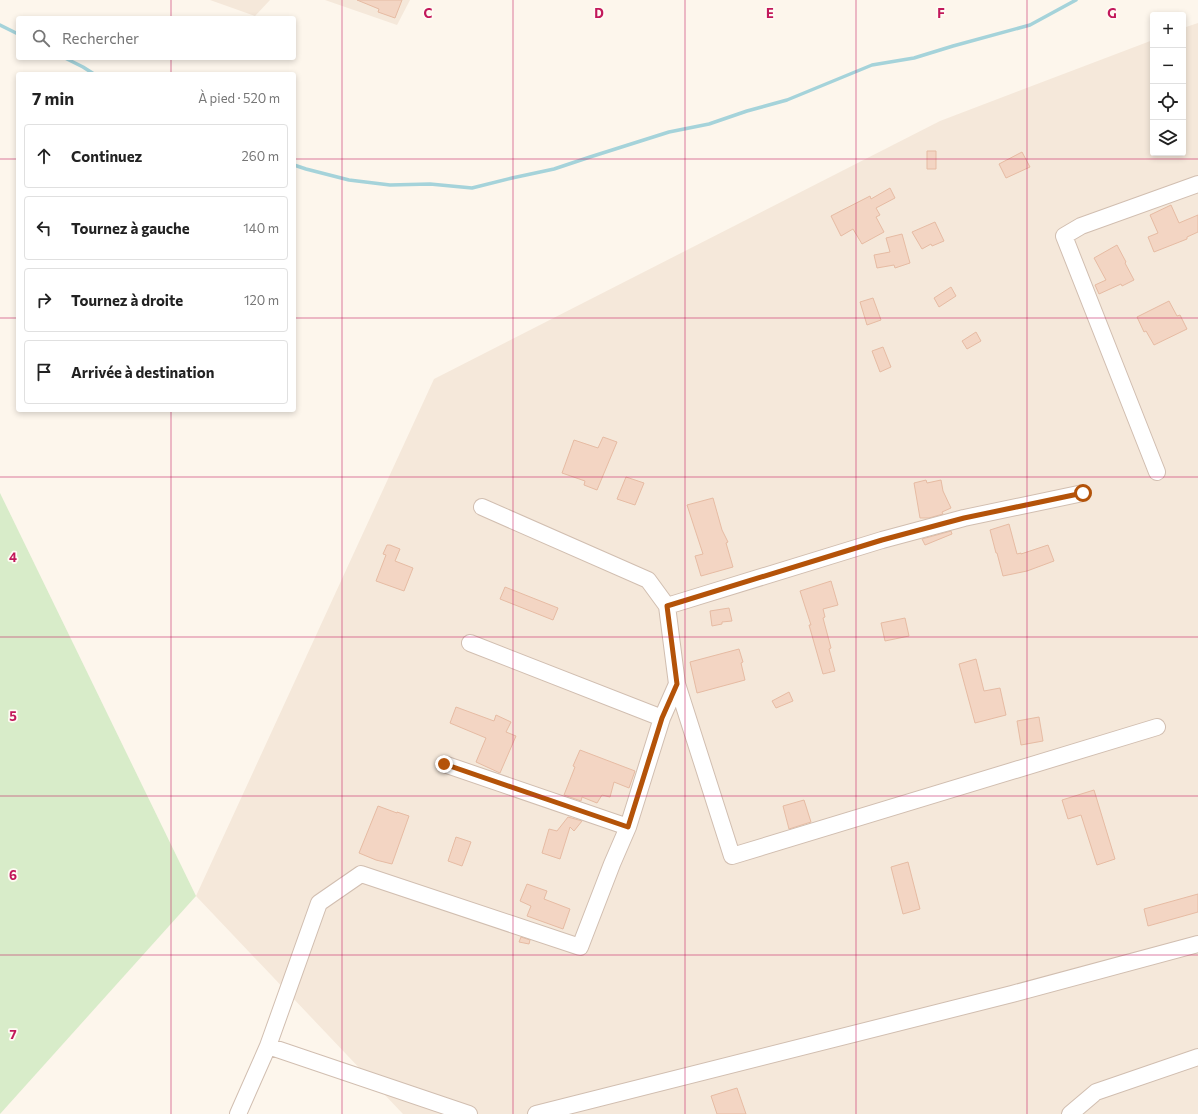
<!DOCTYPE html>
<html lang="fr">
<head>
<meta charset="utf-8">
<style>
  body { margin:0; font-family:Commissioner,sans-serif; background:#f6f6f6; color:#222 }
  .controls { position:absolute; right:12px; top:12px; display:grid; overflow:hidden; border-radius:4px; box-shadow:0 2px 6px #0003 }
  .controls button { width:36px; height:36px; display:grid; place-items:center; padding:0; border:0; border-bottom:1px solid #e0e0e0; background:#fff; color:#222; font:20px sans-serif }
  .stop { position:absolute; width:12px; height:12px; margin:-9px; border:3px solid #b45309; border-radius:50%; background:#fff }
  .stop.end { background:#b45309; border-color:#fff; box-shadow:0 1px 4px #0008 }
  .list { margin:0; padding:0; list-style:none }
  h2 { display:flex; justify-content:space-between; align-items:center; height:52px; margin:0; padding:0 16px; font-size:17px }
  h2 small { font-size:13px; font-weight:400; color:#767676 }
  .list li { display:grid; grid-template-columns:26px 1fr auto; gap:12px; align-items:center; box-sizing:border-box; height:64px; margin:0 8px 8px; padding:0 8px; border:1px solid #e0e0e0; border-radius:4px }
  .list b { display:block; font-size:15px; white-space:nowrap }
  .list em { font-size:13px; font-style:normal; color:#767676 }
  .icon { flex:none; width:22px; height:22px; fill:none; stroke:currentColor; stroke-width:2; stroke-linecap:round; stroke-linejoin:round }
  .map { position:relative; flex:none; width:1198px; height:1114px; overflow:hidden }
  .search { position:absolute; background:#fff; box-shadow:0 2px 6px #0003; left:16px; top:16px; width:280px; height:44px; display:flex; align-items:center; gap:10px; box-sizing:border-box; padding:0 14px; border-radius:4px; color:#767676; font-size:15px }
  .panel { position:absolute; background:#fff; box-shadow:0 2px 6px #0003; left:16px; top:72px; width:280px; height:340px; border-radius:4px }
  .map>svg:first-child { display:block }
</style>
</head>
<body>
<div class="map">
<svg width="1198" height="1114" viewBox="0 0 1198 1114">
  <rect width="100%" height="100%" fill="#fdf6ec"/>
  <path fill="#f5e8da" d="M 210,0 L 270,0 L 255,16 Z
    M 325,0 L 410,0 L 397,25 Z
    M 1198,23 L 1198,1114 L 403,1114 L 196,896 L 434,379 L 940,121 L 1153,40 L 1153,153 L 1183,153 L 1183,28 Z"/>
  <path fill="#d8ecc9" d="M 0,493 L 196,896 L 0,1114 Z"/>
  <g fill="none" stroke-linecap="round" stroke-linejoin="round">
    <path stroke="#a5d3da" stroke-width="3.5" d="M 0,25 L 18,34
      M 65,58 L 83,67 L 94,74
      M 294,165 L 306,169 L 349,180 L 390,185 L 430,184 L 472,188 L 512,178 L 554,169 L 590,157 L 669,132 L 709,124 L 747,111 L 787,100 L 872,65 L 914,58 L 953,46 L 1030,25 L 1076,0"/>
  </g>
  <path fill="#f3d5c3" stroke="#e6bba3" d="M 357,0 L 402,0 L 395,18 L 378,12 L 379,9 Z
    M 927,151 L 936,151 L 936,169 L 927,169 Z
    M 1022,152 L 1030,167 L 1006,178 L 999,164 Z
    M 890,188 L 895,198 L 876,208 L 880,215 L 876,217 L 884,232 L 862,244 L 853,229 L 841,236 L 831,216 L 870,196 L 871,199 Z
    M 1171,205 L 1179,223 L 1198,215 L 1198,232 L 1187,237 L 1187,239 L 1154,252 L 1148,237 L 1158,233 L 1150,215 Z
    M 935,222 L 944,241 L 932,246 L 931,244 L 922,249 L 912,232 Z
    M 902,234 L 910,263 L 895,268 L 894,265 L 877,268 L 874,255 L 890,252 L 886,238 Z
    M 1117,245 L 1126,262 L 1125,263 L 1134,280 L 1122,286 L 1121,284 L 1099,294 L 1095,285 L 1106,280 L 1094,258 Z
    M 951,287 L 956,296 L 939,307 L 934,298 Z
    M 873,298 L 881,320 L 867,325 L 860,302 Z
    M 1169,301 L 1177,316 L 1180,315 L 1187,329 L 1154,345 L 1146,331 L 1144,332 L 1137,317 Z
    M 976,332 L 981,341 L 967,349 L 962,341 Z
    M 883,347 L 891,367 L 880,372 L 872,351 Z
    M 603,437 L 617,442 L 597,490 L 584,485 L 585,481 L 562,473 L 574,440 L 598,448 Z
    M 626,477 L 644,483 L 635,505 L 617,499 Z
    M 926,480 L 927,483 L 941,480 L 943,491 L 951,508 L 942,512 L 943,514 L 929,518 L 920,518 L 914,483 Z
    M 713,498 L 722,530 L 728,542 L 726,543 L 733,567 L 701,576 L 695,556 L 703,554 L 687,505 Z
    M 1009,524 L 1017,554 L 1021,553 L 1021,554 L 1048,545 L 1054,561 L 1027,571 L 1003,576 L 997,553 L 996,553 L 990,530 Z
    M 951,531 L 952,534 L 925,545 L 922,539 Z
    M 387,545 L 390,545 L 400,549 L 395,561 L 413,568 L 404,591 L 376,581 L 386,555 L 383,554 Z
    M 831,581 L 838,605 L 823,609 L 825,617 L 823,618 L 831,648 L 829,649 L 835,671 L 823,674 L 809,625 L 811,625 L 800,591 Z
    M 505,587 L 558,608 L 553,620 L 500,599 Z
    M 729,608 L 732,621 L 722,622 L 722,624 L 712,626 L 710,611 Z
    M 905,618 L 909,636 L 885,641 L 881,623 Z
    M 739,649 L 743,662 L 741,663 L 745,680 L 697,693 L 690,662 Z
    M 976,659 L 984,691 L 1000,688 L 1006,715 L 975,723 L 959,664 Z
    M 789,692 L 793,701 L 776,708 L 772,701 Z
    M 456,707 L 494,721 L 496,715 L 511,722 L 506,732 L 516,736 L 500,773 L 476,762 L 486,738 L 450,723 Z
    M 1039,717 L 1043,741 L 1021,745 L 1017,721 Z
    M 580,750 L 635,771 L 629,788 L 614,782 L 610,797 L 602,795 L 597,803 L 582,797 L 581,801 L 564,795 L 575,767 L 573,766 Z
    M 1094,790 L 1115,859 L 1097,865 L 1081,815 L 1068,819 L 1062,800 Z
    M 804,800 L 811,822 L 789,829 L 783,806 Z
    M 378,806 L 397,813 L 397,812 L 409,816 L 392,864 L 376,860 L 359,853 Z
    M 568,817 L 582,821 L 574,831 L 570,827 L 560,859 L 542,853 L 549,829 L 557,831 Z
    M 456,837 L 471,842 L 462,866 L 448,861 Z
    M 908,862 L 920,909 L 903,914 L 891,867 Z
    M 527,884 L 547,891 L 544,899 L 570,909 L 563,929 L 527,916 L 531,906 L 520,901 Z
    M 1198,894 L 1198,912 L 1148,926 L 1144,909 Z
    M 521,937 L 530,940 L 529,944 L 519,942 Z
    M 737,1088 L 746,1114 L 717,1114 L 711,1096 Z"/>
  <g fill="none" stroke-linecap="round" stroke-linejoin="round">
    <defs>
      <path id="minor" d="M 1157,472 L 1064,236 L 1081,226 L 1198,184
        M 482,507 L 648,580 L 667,606
        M 470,643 L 662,718
        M 677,684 L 732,856 L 1157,727
        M 444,764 L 628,827
        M 268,1046 L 319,903 L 361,874 L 580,947 L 612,864 L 628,827 L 662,718 L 677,684 L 667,606 L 882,540 L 964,518 L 1083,493
        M 238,1114 L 268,1046 L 469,1114
        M 536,1114 L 1012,994 L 1198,944
        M 1070,1114 L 1096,1092 L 1198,1057"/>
    </defs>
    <use href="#minor" stroke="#d1beb0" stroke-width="18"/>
    <use href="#minor" stroke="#fff" stroke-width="16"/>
  </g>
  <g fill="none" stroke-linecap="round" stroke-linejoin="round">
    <path stroke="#b45309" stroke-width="5" d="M 444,764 L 628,827 L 662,718 L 677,684 L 667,606 L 882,540 L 964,518 L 1083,493"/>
  </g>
  <path fill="none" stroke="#c2185b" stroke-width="1" stroke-opacity="0.55" d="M 171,0 L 171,18M 342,0 L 342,1114M 513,0 L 513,1114M 685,0 L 685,1114M 856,0 L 856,1114M 1027,0 L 1027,1114M 171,58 L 171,74M 0,159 L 18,159M 294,159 L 1198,159M 0,318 L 18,318M 294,318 L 1198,318M 171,410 L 171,1114M 0,477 L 1198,477M 0,637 L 1198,637M 0,796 L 1198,796M 0,955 L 1198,955"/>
  <g font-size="13" text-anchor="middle" font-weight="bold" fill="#c2185b" stroke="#fffaf3" stroke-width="3.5" stroke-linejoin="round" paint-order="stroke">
    <text x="428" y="18">C</text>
    <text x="599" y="18">D</text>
    <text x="770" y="18">E</text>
    <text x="941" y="18">F</text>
    <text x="1112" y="18">G</text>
    <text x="13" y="562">4</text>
    <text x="13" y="721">5</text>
    <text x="13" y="880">6</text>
    <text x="13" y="1039">7</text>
  </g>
</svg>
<div class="controls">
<button>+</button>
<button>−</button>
<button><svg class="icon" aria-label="locate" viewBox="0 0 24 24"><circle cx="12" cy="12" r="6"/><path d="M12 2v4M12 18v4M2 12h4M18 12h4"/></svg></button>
<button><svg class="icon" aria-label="layers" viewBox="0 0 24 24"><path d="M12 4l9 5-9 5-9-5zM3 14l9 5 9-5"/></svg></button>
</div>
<div class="stop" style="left:1083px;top:493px"></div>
<div class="stop end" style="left:444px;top:764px"></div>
<div class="search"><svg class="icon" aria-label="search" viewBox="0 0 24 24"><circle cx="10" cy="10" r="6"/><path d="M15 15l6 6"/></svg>Rechercher</div>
<section class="panel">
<h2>7 min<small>À pied · 520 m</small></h2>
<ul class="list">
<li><svg class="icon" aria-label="ahead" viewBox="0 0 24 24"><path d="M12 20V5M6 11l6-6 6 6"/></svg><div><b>Continuez</b></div><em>260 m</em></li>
<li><svg class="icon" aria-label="left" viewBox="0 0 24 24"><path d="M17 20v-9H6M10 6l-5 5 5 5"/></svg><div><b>Tournez à gauche</b></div><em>140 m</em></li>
<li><svg class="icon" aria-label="right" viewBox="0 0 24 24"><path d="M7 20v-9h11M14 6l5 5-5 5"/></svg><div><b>Tournez à droite</b></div><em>120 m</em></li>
<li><svg class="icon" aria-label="arrive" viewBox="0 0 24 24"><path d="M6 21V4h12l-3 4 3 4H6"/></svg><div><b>Arrivée à destination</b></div></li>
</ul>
</section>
</div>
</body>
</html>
